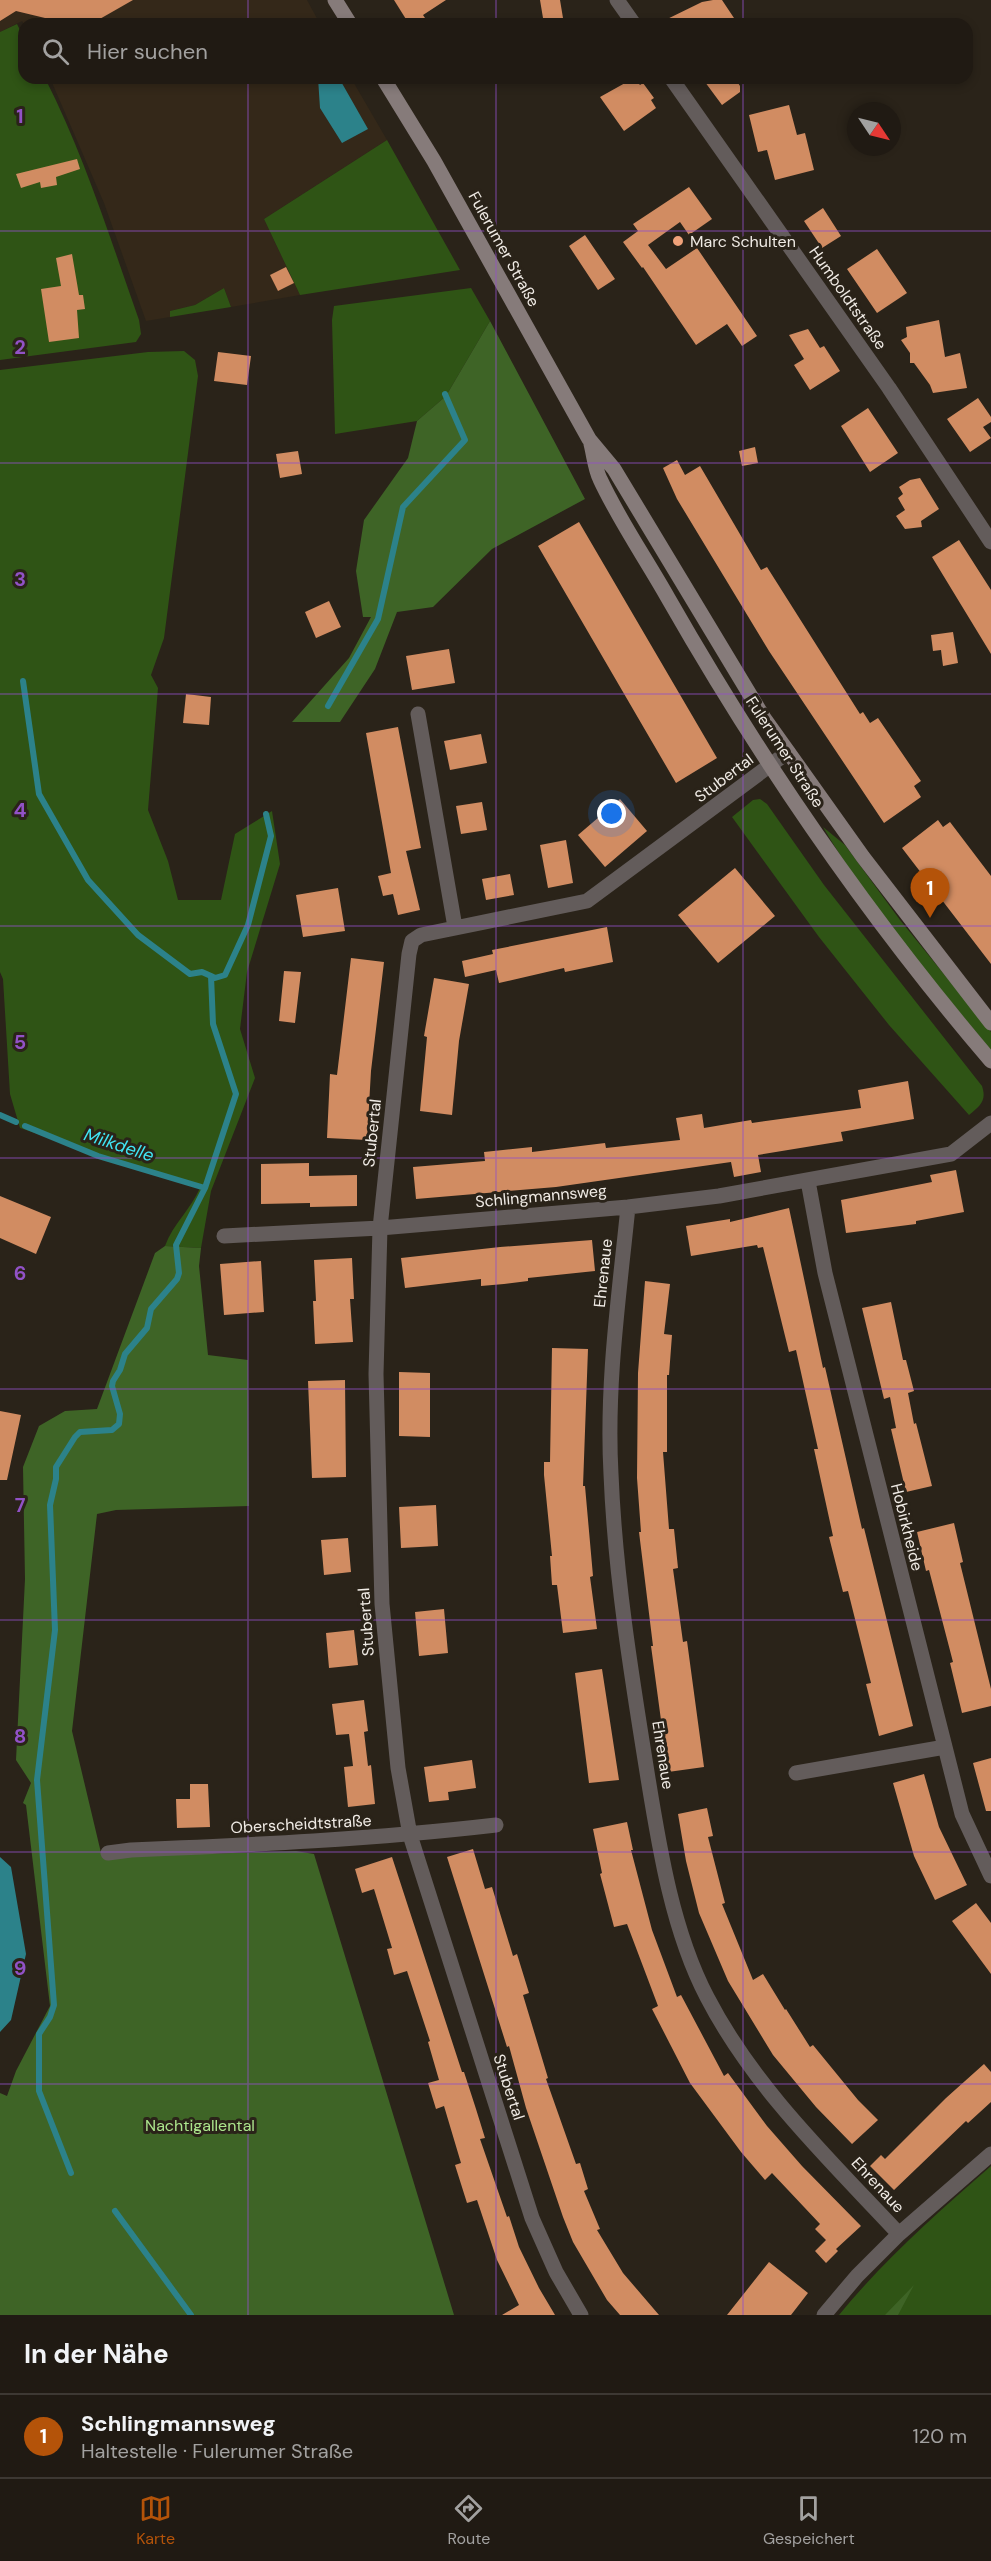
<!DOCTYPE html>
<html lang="de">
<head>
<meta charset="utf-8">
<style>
  body { margin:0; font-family:"DM Sans",sans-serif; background:#28231c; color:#f1f3f6 }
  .compass { position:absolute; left:847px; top:102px; width:54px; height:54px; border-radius:50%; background:#201a13; box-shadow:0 3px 9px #0003; rotate:125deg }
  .you { position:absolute; left:612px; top:814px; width:21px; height:21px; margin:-15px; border:4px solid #fff; border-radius:50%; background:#1a73e8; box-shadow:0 0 0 9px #1a73e833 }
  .badge { display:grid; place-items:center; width:39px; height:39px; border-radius:50%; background:#b45309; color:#fff; font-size:20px; font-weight:700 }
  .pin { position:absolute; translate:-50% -50px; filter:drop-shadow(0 2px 3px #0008) }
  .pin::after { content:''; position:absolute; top:32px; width:21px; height:18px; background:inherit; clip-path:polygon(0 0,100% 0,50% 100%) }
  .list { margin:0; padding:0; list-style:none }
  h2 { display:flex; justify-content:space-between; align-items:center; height:78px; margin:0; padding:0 24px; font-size:26px }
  h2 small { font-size:20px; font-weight:400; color:#a2a1a0 }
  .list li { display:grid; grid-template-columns:39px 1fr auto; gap:18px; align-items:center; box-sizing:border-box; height:84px; padding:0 24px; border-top:2px solid #3d3833 }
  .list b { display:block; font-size:22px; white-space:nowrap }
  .list p { margin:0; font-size:20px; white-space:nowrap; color:#a2a1a0 }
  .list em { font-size:20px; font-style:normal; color:#a2a1a0 }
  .icon { flex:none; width:33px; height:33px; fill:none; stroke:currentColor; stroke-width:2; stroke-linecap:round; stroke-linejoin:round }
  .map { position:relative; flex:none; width:991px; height:2315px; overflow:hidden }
  .search { position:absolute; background:#201a13; box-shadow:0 3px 9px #0003; left:18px; right:18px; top:18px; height:66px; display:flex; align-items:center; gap:15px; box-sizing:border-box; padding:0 21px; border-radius:18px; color:#a2a1a0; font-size:22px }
  .sheet { height:162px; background:#201a13 }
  nav { display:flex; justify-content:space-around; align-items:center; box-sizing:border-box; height:84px; border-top:2px solid #3d3833; background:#201a13; font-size:16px; color:#a2a1a0 }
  nav a { display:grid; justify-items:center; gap:3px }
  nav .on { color:#b45309 }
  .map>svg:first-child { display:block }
</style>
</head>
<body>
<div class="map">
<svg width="991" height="2315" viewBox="0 0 991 2315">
  <rect width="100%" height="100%" fill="#2a2319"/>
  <path fill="#342819" d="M 0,0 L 307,0 L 320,24 L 24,24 L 22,21 L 0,32 Z
    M 50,78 L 351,78 L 387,140 L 264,219 L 300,295 L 231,307 L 224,288 L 195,305 L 170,311 L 170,317 L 146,321 L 104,203 Z"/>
  <path fill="#2f5415" d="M 17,24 L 24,38 L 24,78 L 45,78 C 84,155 110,238 139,320 L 141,334 L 136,342 L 0,360 L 0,32 Z
    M 387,140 L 460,270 L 300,295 L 264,219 Z
    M 224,288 L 231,307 L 170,317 L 170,311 L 195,305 Z
    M 471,288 L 490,321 L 446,396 L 417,421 L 335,434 L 332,320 L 334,306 Z
    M 184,351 L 195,360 L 198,376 L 164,638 L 151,675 L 158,688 L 148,810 L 168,861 L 178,900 L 221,900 L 235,834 L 272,811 L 280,864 L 247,972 L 240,1029 L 255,1078 L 211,1191 L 201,1248 L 165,1246 C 173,1224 191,1209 200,1188 L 20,1128 L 10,1094 L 3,979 L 0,972 L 0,370 L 148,352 Z
    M 760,799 L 767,804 L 824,885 L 982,1086 C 987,1101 980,1106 969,1115 L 889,1025 L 819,937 L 732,817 L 753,800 Z
    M 823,827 L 845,845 L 900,920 L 991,1032 L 991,1050 C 932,979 870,907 823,827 Z
    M 991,2166 L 991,2315 L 839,2315 C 884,2260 937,2213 991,2166 Z"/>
  <path fill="#3e6426" d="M 490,321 L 585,499 L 492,549 L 433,607 L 397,612 L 375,669 L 340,722 L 292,722 L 349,658 L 371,617 L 363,617 L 356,571 L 364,520 L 408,458 L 417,421 L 446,396 Z
    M 165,1246 L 201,1248 L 199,1266 L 208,1355 L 248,1360 L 249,1506 L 116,1510 L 97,1514 L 72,1731 L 102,1857 L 296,1851 L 314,1854 L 454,2315 L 0,2315 L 0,2093 L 7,2096 L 16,2071 L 50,2006 L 26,1805 L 23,1803 L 31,1783 L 16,1760 L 25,1579 L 23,1467 L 39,1426 L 65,1411 L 97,1409 L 155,1253 Z
    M 914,2285 L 898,2315 L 885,2315 Z"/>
  <path fill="#2c828a" d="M 318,78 L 339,78 L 368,129 L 342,143 L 320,108 Z
    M 0,1857 L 11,1867 L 26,1954 L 11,2020 L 0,2032 Z"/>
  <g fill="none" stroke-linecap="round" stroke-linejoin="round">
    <path stroke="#2c828a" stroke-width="6" d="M 23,681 L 39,794 L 88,880 L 138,935 L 190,974 L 202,972 L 211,976
      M 328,706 L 378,619 L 403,507 L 465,440 L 445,394
      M 0,1115 L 16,1122
      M 25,1126 L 98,1156 L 205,1188
      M 71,2173 L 39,2091 L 39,2034 L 50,2017 L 54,2005 L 37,1780 L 55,1630 L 50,1505 L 56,1479 L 56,1467 L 75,1437 L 80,1432 L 112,1430 L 119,1424 L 120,1414 L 112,1386 L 113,1381 L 120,1370 L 125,1354 L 147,1328 L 151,1309 L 177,1279 L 179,1273 L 176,1245 L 205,1188 L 236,1094 L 213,1024 L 211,976 L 215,978 L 225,975 L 248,925 L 271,836 L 266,814
      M 115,2211 L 191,2315"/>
  </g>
  <path fill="#d18c62" d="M 0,0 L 133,0 L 91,24 L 48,24 L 45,18 L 16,11 L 0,21 Z
    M 394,0 L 446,0 L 423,15 L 429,24 L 409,24 Z
    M 540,0 L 560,0 L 564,24 L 544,24 Z
    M 713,0 L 722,0 L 738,24 L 657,24 L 702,2 Z
    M 634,78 L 640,85 L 643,83 L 654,98 L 651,100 L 656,108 L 624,131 L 600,97 Z
    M 702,78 L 735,78 L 740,86 L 740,92 L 722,105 Z
    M 789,105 L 797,135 L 805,133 L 814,170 L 775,180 L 767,150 L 758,152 L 749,115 Z
    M 77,159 L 80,169 L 56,177 L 57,185 L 41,188 L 40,182 L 21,188 L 16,174 Z
    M 689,187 L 712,219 L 689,235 L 680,222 L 648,245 L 666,269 L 697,248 L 757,336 L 742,346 L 727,324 L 696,345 L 643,267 L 642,268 L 623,242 L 638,231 L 633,224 Z
    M 823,208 L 841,236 L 822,248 L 804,221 Z
    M 585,235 L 615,279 L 598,290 L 569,246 Z
    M 877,249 L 907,293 L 877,313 L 847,269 Z
    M 72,254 L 79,295 L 83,295 L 85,309 L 77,310 L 79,338 L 49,342 L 41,289 L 61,286 L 56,258 Z
    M 286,267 L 294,283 L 278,291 L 270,275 Z
    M 939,320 L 945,357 L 960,353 L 967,388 L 933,393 L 930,385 L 914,363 L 910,363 L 910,353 L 901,340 L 907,337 L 906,327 Z
    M 808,329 L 820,348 L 824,346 L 840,371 L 810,390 L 794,365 L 804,359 L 789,335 Z
    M 218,352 L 251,356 L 247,385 L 214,381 Z
    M 978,398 L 991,417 L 991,422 L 983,427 L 991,438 L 970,452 L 947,419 Z
    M 868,408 L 898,453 L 870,472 L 841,426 Z
    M 755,447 L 758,463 L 742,466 L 739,451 Z
    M 298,451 L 302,474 L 280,478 L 276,454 Z
    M 677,460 L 685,475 L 700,466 L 761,570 L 767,567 L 860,714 L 863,712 L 870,723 L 878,718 L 921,781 L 914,786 L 921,797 L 884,823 L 769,651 L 677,499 L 663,468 Z
    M 920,478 L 939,509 L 921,521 L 922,527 L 905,529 L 896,516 L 905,510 L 898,498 L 903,494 L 899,487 L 910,480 Z
    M 579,522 L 717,758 L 676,783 L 538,546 Z
    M 959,540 L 991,590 L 991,654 L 932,557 Z
    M 329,601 L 341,627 L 316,638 L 305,612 Z
    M 953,632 L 958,663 L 943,666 L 941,650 L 933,651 L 931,635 Z
    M 449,649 L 455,683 L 412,690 L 406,656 Z
    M 186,694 L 211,697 L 209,725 L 183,723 Z
    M 398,727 L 421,848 L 406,851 L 420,910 L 398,915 L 393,894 L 383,896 L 378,876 L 391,873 L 366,733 Z
    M 481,734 L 487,763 L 450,770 L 444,741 Z
    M 620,799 L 647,831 L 605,867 L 578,835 Z
    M 482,802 L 487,830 L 461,834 L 456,806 Z
    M 938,820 L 943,827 L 950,822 L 991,876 L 991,964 L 902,848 Z
    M 566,840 L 573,883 L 548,888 L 540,845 Z
    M 735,868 L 775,916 L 718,963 L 678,915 Z
    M 510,874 L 514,895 L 486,900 L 482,879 Z
    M 338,888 L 345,931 L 303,937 L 296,895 Z
    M 607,927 L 613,962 L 565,972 L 564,968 L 499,983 L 496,970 L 465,977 L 462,961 L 493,954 L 492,950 Z
    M 351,958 L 384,962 L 371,1071 L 367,1140 L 327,1138 L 330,1074 L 337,1075 Z
    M 284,971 L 301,972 L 295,1023 L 279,1021 Z
    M 434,978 L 469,984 L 459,1041 L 452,1115 L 420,1111 L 427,1037 L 424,1036 Z
    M 908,1081 L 914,1119 L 841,1132 L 843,1141 L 758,1155 L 761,1172 L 734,1177 L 731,1162 L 556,1187 L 416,1199 L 413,1167 L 485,1161 L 484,1152 L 532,1147 L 532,1152 L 605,1143 L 606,1148 L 680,1140 L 676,1118 L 702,1114 L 704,1128 L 751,1120 L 752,1123 L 861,1108 L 858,1090 Z
    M 309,1163 L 309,1176 L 357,1175 L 357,1206 L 310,1207 L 310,1203 L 261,1204 L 261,1164 Z
    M 956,1170 L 964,1212 L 916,1221 L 916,1224 L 846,1233 L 841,1200 L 932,1182 L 930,1175 Z
    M 0,1196 L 51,1217 L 36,1254 L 0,1238 Z
    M 789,1208 L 823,1368 L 825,1367 L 862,1529 L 864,1528 L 913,1726 L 879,1736 L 866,1684 L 871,1683 L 848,1591 L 843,1592 L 829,1537 L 833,1536 L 814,1449 L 818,1449 L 796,1350 L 789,1352 L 763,1247 L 758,1248 L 757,1245 L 691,1256 L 686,1226 L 730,1219 L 730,1222 Z
    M 592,1240 L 595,1271 L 528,1278 L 528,1281 L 504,1284 L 481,1286 L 481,1279 L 405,1288 L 401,1258 L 500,1247 Z
    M 352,1258 L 354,1299 L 350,1299 L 353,1342 L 315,1344 L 313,1301 L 316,1301 L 314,1260 Z
    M 261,1261 L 264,1312 L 224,1315 L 220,1264 Z
    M 645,1281 L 670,1284 L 664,1334 L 672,1335 L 669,1375 L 667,1375 L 667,1452 L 663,1452 L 669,1529 L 674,1529 L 678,1568 L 673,1569 L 683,1642 L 687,1641 L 704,1767 L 668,1772 L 651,1646 L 653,1646 L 639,1532 L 641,1532 L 637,1478 L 638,1373 Z
    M 891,1302 L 903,1360 L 906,1360 L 914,1391 L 908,1393 L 914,1424 L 916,1423 L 932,1486 L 906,1492 L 891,1429 L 896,1428 L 890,1397 L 884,1399 L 862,1308 Z
    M 552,1348 L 588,1349 L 583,1486 L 585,1486 L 593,1576 L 590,1577 L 597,1629 L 563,1633 L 557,1585 L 552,1585 L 550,1556 L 552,1556 L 544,1475 L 544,1462 L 550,1462 Z
    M 399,1372 L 430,1373 L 430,1437 L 399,1436 Z
    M 345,1380 L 346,1477 L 312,1478 L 308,1381 Z
    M 0,1411 L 21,1415 L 7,1480 L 0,1480 Z
    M 436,1505 L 438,1546 L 401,1548 L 399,1507 Z
    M 954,1523 L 963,1562 L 960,1563 L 991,1689 L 991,1706 L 962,1713 L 950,1663 L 953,1662 L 929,1570 L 926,1571 L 917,1532 Z
    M 348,1538 L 351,1572 L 324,1575 L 321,1540 Z
    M 444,1609 L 448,1653 L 419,1656 L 415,1612 Z
    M 354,1630 L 358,1665 L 329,1668 L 326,1633 Z
    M 602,1669 L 619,1780 L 589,1783 L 575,1673 Z
    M 364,1700 L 368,1731 L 364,1732 L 368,1766 L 371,1765 L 375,1804 L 348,1807 L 344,1767 L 353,1766 L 349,1734 L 336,1735 L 332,1704 Z
    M 991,1758 L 991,1811 L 986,1811 L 973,1763 Z
    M 472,1760 L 476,1788 L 448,1792 L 449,1800 L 429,1802 L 424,1767 Z
    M 924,1774 L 939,1827 L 967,1885 L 935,1900 L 914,1856 L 893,1783 Z
    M 190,1784 L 208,1784 L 210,1827 L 177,1828 L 176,1799 L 190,1799 Z
    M 707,1808 L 713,1836 L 708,1837 L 725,1903 L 722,1904 L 753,1980 L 763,1974 L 785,2010 L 786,2009 L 810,2047 L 813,2045 L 858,2100 L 878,2120 L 852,2144 L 816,2107 L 773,2055 L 728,1981 L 699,1913 L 686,1861 L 678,1814 Z
    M 627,1822 L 633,1850 L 631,1850 L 652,1930 L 677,1997 L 681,1995 L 724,2076 L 728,2073 L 767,2126 L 802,2166 L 861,2226 L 836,2249 L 838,2251 L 826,2263 L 815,2251 L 826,2240 L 815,2229 L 820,2224 L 772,2173 L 765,2180 L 741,2152 L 690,2083 L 652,2009 L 658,2006 L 627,1924 L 614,1927 L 600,1874 L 602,1873 L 593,1829 Z
    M 473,1849 L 485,1889 L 492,1887 L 513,1956 L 517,1954 L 529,1993 L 523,1995 L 548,2078 L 546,2079 L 576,2164 L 580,2163 L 588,2189 L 584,2191 L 600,2229 L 597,2230 L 623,2273 L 659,2315 L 620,2315 L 607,2300 L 573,2242 L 563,2217 L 526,2108 L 509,2046 L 507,2047 L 447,1857 Z
    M 392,1857 L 462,2072 L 464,2072 L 476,2109 L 485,2138 L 480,2139 L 507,2217 L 509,2216 L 519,2247 L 539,2288 L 555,2315 L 502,2315 L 519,2305 L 497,2260 L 477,2200 L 467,2203 L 455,2165 L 461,2163 L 444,2106 L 436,2109 L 428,2083 L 439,2080 L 428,2042 L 430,2041 L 407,1971 L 394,1975 L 387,1949 L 392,1948 L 374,1889 L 362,1893 L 355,1869 Z
    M 976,1903 L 991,1923 L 991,1974 L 952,1921 Z
    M 984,2064 L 991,2072 L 991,2102 L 968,2123 L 966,2121 L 894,2190 L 870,2166 L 881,2155 L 885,2159 L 946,2098 Z
    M 769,2262 L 808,2293 L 791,2315 L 727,2315 Z"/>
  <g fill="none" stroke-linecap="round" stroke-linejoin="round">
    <path stroke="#635c5b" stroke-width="15" d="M 617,0 L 634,24
      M 671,78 L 889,388 L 991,542
      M 418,714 L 455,927
      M 808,1181 L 825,1273 L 962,1814 L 991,1876
      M 628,1207 C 619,1296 606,1385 611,1474 C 615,1573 631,1673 647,1772 C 659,1846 672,1930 707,1997 C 754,2088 830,2160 899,2234
      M 224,1236 L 380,1228 L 628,1207 L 719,1196 L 951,1154 L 991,1123
      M 796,1773 L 945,1747
      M 108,1853 L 131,1850 C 253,1845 375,1839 496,1825
      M 581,2315 L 556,2272 L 532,2218 L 410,1835 L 398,1768 L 382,1604 L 376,1374 L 380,1228 L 409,954 L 412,941 L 421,935 L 587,901 L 788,752
      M 824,2315 L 857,2276 L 899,2234 L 991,2154"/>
    <path stroke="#867b7a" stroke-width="15" d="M 335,0 L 350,24
      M 383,78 L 434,161 L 589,439 L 614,469 L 764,718 L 863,857 L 991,1023
      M 591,444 C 594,456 595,469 600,479 C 619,520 646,559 668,598 C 761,761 869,918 991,1061"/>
  </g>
  <path fill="none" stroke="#9252c7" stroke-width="1.5" stroke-opacity="0.55" d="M 248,0 L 248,24M 496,0 L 496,24M 743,0 L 743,24M 248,78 L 248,2315M 496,78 L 496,2315M 743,78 L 743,2315M 0,231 L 991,231M 0,463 L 991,463M 0,694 L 991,694M 0,926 L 991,926M 0,1158 L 991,1158M 0,1389 L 991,1389M 0,1620 L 991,1620M 0,1852 L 991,1852M 0,2084 L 991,2084"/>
  <circle fill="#f0a27a" stroke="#2a2319" stroke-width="2" cx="678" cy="241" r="6"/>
  <g text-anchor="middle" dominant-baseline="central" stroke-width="6" stroke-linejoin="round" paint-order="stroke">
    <g font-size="16" fill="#f0ebe5" stroke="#2a2319" text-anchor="start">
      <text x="690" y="241">Marc Schulten</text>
    </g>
    <g font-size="16" fill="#f0ebe5" stroke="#2a2319">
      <text transform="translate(504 249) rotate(61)">Fulerumer Straße</text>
      <text transform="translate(848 298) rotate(55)">Humboldtstraße</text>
      <text transform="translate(785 752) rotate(57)">Fulerumer Straße</text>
      <text transform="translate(724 778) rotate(-37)">Stubertal</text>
      <text transform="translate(372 1133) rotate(-84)">Stubertal</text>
      <text transform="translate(541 1196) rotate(-5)">Schlingmannsweg</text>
      <text transform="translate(603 1273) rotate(-84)">Ehrenaue</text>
      <text transform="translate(907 1527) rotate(76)">Hobirkheide</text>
      <text transform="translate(366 1622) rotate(-94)">Stubertal</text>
      <text transform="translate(663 1755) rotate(81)">Ehrenaue</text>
      <text transform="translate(301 1824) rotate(-3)">Oberscheidtstraße</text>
      <text transform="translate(509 2087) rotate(72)">Stubertal</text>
      <text transform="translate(878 2185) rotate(47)">Ehrenaue</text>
    </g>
    <g font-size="16" fill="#ace58d" stroke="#2a2319">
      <text x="200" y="2125">Nachtigallental</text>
    </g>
    <g font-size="18" font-style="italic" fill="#40e5f4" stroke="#2a2319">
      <text transform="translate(119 1145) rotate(18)">Milkdelle</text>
    </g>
  </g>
  <g font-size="20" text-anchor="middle" font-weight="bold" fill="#9252c7" stroke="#2a2319" stroke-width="6" stroke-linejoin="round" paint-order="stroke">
    <text x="20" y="123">1</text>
    <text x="20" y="354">2</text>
    <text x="20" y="586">3</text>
    <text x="20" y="817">4</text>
    <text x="20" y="1049">5</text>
    <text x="20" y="1280">6</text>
    <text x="20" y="1512">7</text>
    <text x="20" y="1743">8</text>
    <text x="20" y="1975">9</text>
  </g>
</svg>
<svg class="compass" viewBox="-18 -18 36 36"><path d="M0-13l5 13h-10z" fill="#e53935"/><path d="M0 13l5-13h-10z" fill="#a2a1a0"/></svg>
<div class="you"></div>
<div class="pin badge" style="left:930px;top:918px">1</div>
<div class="search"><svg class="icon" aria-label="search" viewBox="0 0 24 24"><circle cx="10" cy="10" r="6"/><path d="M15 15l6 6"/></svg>Hier suchen</div>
</div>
<section class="sheet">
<h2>In der Nähe<small></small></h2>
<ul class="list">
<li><span class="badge">1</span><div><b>Schlingmannsweg</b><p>Haltestelle · Fulerumer Straße</p></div><em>120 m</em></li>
</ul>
</section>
<nav>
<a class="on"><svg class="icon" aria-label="map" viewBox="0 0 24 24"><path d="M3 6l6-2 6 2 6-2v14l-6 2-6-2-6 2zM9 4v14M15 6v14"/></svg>Karte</a>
<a><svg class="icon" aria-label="directions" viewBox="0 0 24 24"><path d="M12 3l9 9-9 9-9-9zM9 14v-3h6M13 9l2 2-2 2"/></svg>Route</a>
<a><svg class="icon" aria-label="saved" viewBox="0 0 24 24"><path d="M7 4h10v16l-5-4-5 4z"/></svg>Gespeichert</a>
</nav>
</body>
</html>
